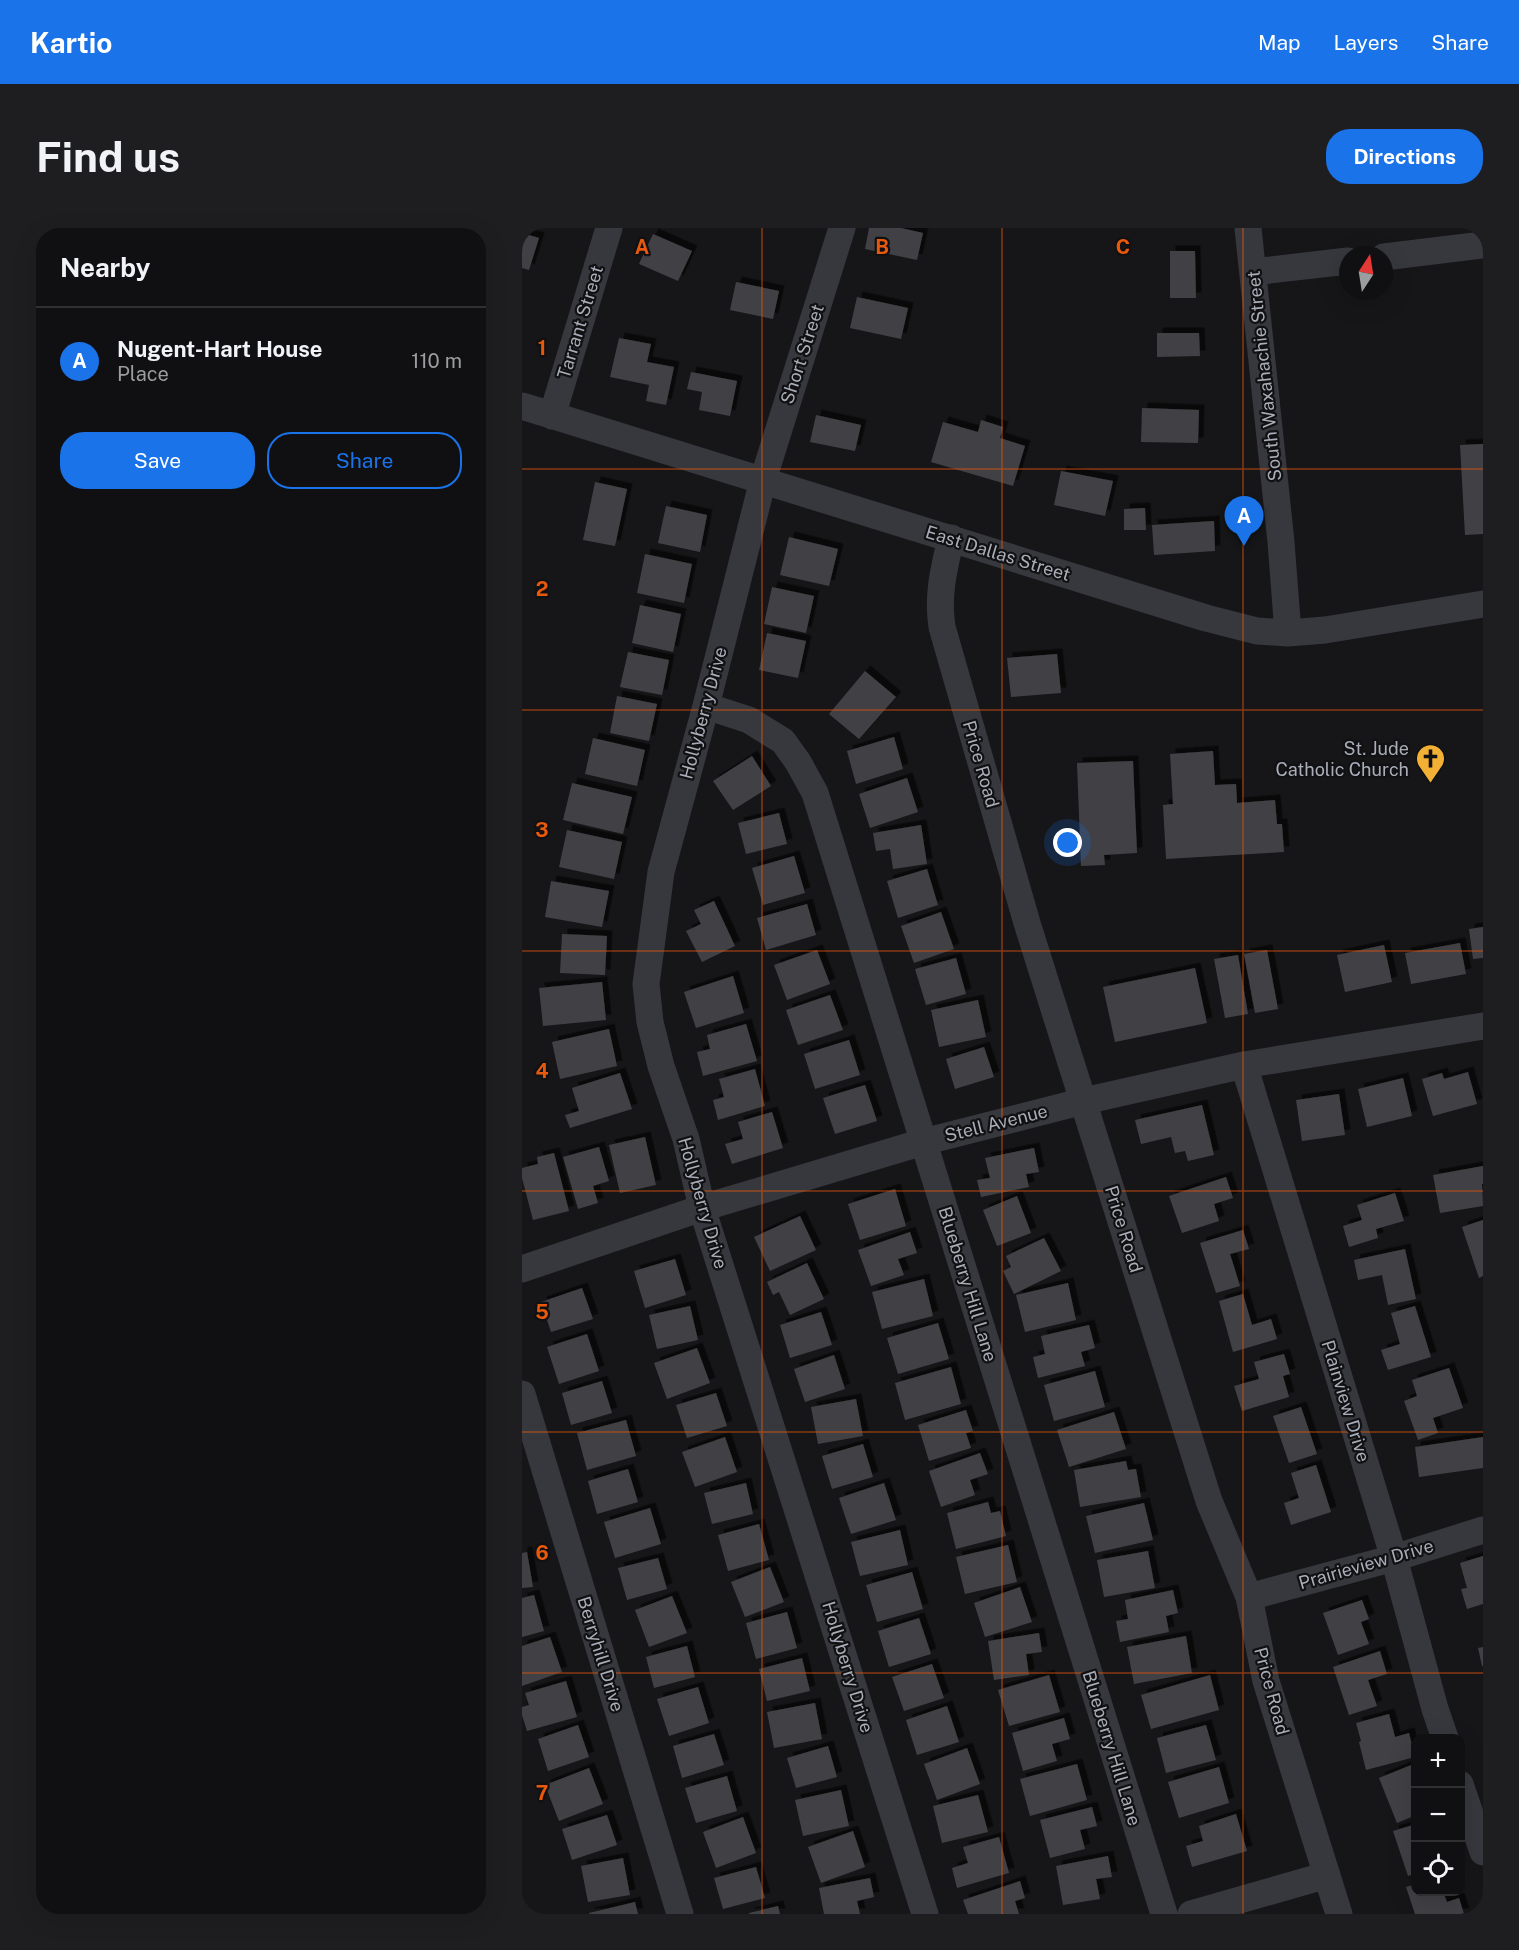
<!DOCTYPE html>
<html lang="en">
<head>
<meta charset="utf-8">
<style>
  body { margin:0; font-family:"Public Sans",sans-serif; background:#1e1e20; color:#f1f3f6 }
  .controls { position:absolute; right:18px; bottom:18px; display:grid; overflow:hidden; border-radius:12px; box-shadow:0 6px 24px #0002 }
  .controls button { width:54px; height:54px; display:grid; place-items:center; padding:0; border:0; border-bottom:2px solid #303032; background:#101012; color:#f1f3f6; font:30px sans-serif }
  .compass { position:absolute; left:817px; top:18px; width:54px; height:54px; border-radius:50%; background:#101012; box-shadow:0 6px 24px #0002; rotate:12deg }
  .you { position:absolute; left:546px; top:615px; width:21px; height:21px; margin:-15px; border:4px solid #fff; border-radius:50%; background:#1a73e8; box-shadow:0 0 0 9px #1a73e833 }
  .badge { display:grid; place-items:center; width:39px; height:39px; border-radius:50%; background:#1a73e8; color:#fff; font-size:20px; font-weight:700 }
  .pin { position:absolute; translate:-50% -50px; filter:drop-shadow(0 2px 3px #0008) }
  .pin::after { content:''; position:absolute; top:32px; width:21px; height:18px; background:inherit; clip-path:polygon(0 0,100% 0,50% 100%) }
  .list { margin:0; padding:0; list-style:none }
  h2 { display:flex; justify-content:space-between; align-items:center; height:78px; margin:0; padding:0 24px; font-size:26px }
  h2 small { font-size:20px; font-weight:400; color:#9c9d9f }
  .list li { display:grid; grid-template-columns:39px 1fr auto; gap:18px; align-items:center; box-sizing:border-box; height:108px; padding:0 24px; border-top:2px solid #303032 }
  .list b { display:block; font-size:22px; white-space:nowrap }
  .list p { margin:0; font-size:20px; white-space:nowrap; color:#9c9d9f }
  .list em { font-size:20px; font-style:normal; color:#9c9d9f }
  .actions { display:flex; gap:12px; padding:18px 24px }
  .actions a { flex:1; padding:14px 0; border:2px solid #1a73e8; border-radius:24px; text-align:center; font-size:21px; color:#1a73e8 }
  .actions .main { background:#1a73e8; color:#fff }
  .icon { flex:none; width:33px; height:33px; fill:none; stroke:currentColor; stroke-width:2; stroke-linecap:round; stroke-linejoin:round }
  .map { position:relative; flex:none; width:961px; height:1686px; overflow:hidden; border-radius:24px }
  header { display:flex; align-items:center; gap:36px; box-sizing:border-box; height:84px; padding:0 30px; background:#1a73e8; color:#fff }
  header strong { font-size:28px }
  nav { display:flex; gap:33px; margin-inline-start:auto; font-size:21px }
  .intro { display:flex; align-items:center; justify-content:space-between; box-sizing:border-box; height:144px; padding:0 36px }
  h1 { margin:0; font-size:42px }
  .button { padding:15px 27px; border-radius:24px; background:#1a73e8; color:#fff; font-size:21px; font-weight:700 }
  main { display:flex; gap:36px; padding:0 36px }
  aside { flex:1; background:#101012; border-radius:24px; box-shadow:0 6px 24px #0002 }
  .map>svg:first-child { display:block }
</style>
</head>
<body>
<header>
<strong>Kartio</strong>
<nav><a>Map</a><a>Layers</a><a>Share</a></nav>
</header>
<div class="intro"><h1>Find us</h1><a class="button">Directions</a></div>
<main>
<aside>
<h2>Nearby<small></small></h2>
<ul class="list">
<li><span class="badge">A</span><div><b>Nugent-Hart House</b><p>Place</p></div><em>110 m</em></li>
</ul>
<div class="actions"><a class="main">Save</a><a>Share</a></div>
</aside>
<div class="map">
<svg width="961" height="1686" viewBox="0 0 961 1686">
  <defs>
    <filter id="shadow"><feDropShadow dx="5.5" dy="-5.5" stdDeviation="0" flood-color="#0009"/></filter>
  </defs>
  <rect width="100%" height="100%" fill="#161618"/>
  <path fill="#404145" filter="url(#shadow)" d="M 347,0 L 379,0 L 401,5 L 395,32 L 343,21 Z
    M 0,5 L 17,10 L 7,42 L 0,40 Z
    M 131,6 L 170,23 L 156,53 L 117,36 Z
    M 648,23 L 673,23 L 674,70 L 648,70 Z
    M 214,54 L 257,63 L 251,91 L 208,82 Z
    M 335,69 L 386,80 L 379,111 L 328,100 Z
    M 635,105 L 677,105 L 678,128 L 635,129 Z
    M 97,110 L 129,116 L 125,134 L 152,139 L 144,177 L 124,173 L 127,157 L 88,149 Z
    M 169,144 L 215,153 L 208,188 L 177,182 L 180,164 L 165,161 Z
    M 620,180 L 677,182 L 676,215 L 619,214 Z
    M 294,187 L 339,197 L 333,223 L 288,214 Z
    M 459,192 L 481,199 L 478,210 L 503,218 L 491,258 L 409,234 L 421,194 L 456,204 Z
    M 961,216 L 961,306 L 943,307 L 938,217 Z
    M 539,243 L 591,253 L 583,288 L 532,277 Z
    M 73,254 L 105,261 L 93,318 L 61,312 Z
    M 144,278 L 185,287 L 178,324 L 136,315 Z
    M 623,280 L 624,302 L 602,302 L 602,281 Z
    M 692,293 L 693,323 L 632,327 L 630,297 Z
    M 267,309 L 316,321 L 307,358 L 258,347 Z
    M 123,326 L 170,336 L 162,375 L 115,365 Z
    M 250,359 L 292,368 L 284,405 L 242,396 Z
    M 118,377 L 159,386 L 151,424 L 110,415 Z
    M 245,405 L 284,413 L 276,450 L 237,442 Z
    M 106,424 L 147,432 L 140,467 L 98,459 Z
    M 535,426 L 539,465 L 489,469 L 485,430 Z
    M 343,443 L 374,469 L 337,511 L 307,486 Z
    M 95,468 L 135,476 L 127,513 L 88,505 Z
    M 372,509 L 381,541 L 334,556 L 325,523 Z
    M 71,510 L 123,522 L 115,558 L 63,546 Z
    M 691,523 L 693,557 L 714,556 L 715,575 L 753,572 L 755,596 L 760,596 L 762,624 L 644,631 L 641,577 L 651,576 L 648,526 Z
    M 230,528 L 249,558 L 211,582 L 191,553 Z
    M 611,533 L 615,625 L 582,627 L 583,637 L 559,638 L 555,535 Z
    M 385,550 L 396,584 L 348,600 L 337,566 Z
    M 50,555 L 110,569 L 101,606 L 41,592 Z
    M 257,585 L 265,616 L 224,626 L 216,595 Z
    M 399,597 L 405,636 L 371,641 L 368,621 L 354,623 L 351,605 Z
    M 45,602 L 100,614 L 92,651 L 37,639 Z
    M 272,628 L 283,665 L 241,677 L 230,640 Z
    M 405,641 L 416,677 L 376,690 L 365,653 Z
    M 29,653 L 87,663 L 80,699 L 23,689 Z
    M 192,673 L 213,718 L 180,734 L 164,703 L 179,696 L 172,682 Z
    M 285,676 L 294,707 L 244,722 L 235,690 Z
    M 419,684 L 432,721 L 392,735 L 379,698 Z
    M 961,699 L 961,730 L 951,731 L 947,701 Z
    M 40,706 L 85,708 L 83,747 L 38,745 Z
    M 938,715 L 944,746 L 889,756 L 883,725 Z
    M 862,717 L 870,754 L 823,764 L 815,727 Z
    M 295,722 L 308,756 L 265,772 L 252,737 Z
    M 745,722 L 756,781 L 733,785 L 722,726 Z
    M 716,727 L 726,786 L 703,790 L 692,731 Z
    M 434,730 L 444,766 L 404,777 L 393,741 Z
    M 673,740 L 685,795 L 593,814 L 581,759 Z
    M 211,748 L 222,785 L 174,800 L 162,764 Z
    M 80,754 L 84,792 L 21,798 L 17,760 Z
    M 308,767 L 321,802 L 276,817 L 264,782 Z
    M 456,772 L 464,809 L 417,819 L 409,782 Z
    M 224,796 L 235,833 L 181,848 L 175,824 L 188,821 L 185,807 Z
    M 87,801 L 95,838 L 38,851 L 30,814 Z
    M 327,812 L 338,847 L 293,861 L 282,826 Z
    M 462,819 L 472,849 L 433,861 L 424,831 Z
    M 233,841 L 243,878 L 196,892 L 191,872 L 202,869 L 197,851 Z
    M 946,844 L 955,876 L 911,888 L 900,851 L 920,845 L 922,851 Z
    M 98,845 L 110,881 L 48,900 L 43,887 L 57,883 L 50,860 Z
    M 881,850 L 890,888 L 845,899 L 836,861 Z
    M 343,857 L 355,893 L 313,906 L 301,870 Z
    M 817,866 L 823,907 L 780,913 L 774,872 Z
    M 680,877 L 692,927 L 666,933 L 663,923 L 653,925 L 649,909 L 619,916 L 613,892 Z
    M 250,884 L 261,920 L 210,936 L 203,916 L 221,911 L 216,894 Z
    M 123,909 L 134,957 L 98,965 L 87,917 Z
    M 77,919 L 87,953 L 71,958 L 76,975 L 56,981 L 41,929 Z
    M 512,920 L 517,944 L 504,946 L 507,959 L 459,969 L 455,952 L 468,950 L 463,930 Z
    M 32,925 L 47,983 L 11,992 L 0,950 L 0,940 L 16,936 L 15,929 Z
    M 961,938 L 961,956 L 960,956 L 961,978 L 918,985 L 911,947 Z
    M 704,949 L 711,970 L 692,976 L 697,993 L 660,1005 L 647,968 Z
    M 373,961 L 384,998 L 338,1012 L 326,976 Z
    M 873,965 L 882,993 L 854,1001 L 856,1010 L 827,1019 L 821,998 L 840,992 L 835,977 Z
    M 495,968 L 509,1005 L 475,1018 L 461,982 Z
    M 278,988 L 294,1022 L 248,1043 L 232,1009 Z
    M 961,992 L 961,1048 L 957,1050 L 940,999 Z
    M 721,1002 L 727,1021 L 708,1026 L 718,1058 L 694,1065 L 678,1015 Z
    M 388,1004 L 395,1025 L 376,1031 L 382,1047 L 349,1058 L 336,1022 Z
    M 522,1010 L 539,1043 L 492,1066 L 481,1043 L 489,1039 L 484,1028 Z
    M 883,1021 L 894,1071 L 866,1077 L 860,1047 L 836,1052 L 832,1032 Z
    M 153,1031 L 164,1067 L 123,1080 L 112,1043 Z
    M 285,1035 L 302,1071 L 268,1087 L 257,1064 L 251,1067 L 245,1054 Z
    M 402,1051 L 411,1088 L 360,1101 L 350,1064 Z
    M 546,1055 L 554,1092 L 503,1104 L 494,1067 Z
    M 60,1060 L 71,1091 L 29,1104 L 19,1074 Z
    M 721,1066 L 730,1097 L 749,1091 L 755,1111 L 711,1124 L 697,1073 Z
    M 168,1078 L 176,1112 L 135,1121 L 127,1087 Z
    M 893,1078 L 909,1129 L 866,1142 L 859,1122 L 878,1116 L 869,1085 Z
    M 299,1084 L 310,1117 L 268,1130 L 258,1097 Z
    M 416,1095 L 427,1131 L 376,1146 L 365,1110 Z
    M 567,1097 L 573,1120 L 559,1124 L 563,1138 L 516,1150 L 511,1129 L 523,1126 L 519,1108 Z
    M 65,1106 L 77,1143 L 37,1156 L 25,1119 Z
    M 175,1120 L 188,1155 L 145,1171 L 132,1135 Z
    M 762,1126 L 768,1146 L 761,1148 L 767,1169 L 720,1183 L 712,1158 L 737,1151 L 732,1134 Z
    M 312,1127 L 323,1161 L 283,1174 L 272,1141 Z
    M 429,1139 L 439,1176 L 383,1192 L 373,1155 Z
    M 927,1140 L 941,1180 L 911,1190 L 916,1205 L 896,1212 L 882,1173 L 895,1168 L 890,1152 Z
    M 573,1143 L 583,1179 L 532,1193 L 522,1157 Z
    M 80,1153 L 90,1185 L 49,1197 L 40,1165 Z
    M 194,1165 L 205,1198 L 165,1210 L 154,1177 Z
    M 334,1171 L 341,1208 L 296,1216 L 289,1179 Z
    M 779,1179 L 795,1226 L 767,1235 L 751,1188 Z
    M 444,1182 L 451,1203 L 444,1205 L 449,1220 L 407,1233 L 396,1197 Z
    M 592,1184 L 604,1221 L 547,1239 L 535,1202 Z
    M 104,1192 L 114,1228 L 65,1242 L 55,1205 Z
    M 203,1209 L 215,1244 L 173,1259 L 160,1224 Z
    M 961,1209 L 961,1240 L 897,1249 L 893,1219 Z
    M 341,1216 L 351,1249 L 310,1261 L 300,1228 Z
    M 458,1225 L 466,1246 L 448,1252 L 453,1267 L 419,1279 L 407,1243 Z
    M 604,1233 L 606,1242 L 614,1241 L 619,1269 L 558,1279 L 552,1242 Z
    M 794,1237 L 809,1284 L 769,1297 L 762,1275 L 777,1270 L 769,1245 Z
    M 106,1241 L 116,1274 L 75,1286 L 66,1253 Z
    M 224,1255 L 231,1286 L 190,1296 L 182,1265 Z
    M 362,1255 L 374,1292 L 329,1306 L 317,1270 Z
    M 466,1274 L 469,1285 L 478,1283 L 484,1308 L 434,1321 L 425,1285 Z
    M 622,1275 L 631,1312 L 573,1325 L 564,1288 Z
    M 128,1280 L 139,1316 L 93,1330 L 82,1294 Z
    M 237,1296 L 247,1332 L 206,1343 L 196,1307 Z
    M 378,1302 L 386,1337 L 338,1348 L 329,1314 Z
    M 486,1317 L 495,1354 L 443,1366 L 434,1329 Z
    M 626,1323 L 633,1360 L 582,1369 L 575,1332 Z
    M 5,1324 L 11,1359 L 0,1360 L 0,1325 Z
    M 961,1328 L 961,1376 L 945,1381 L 939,1361 L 945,1360 L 938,1335 Z
    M 136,1330 L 145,1361 L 105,1372 L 96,1340 Z
    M 248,1339 L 262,1374 L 223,1389 L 209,1354 Z
    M 390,1344 L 401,1381 L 355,1394 L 344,1357 Z
    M 498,1359 L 510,1394 L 463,1409 L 452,1375 Z
    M 651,1362 L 656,1385 L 644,1388 L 647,1404 L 598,1414 L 594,1393 L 606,1391 L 603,1372 Z
    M 12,1367 L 22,1403 L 0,1409 L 0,1370 Z
    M 150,1368 L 165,1405 L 127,1419 L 113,1382 Z
    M 840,1372 L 847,1391 L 839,1394 L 847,1416 L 816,1427 L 801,1385 Z
    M 265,1384 L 275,1420 L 234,1431 L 224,1395 Z
    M 397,1390 L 409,1426 L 367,1439 L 356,1403 Z
    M 517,1405 L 520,1424 L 504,1426 L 507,1447 L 472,1452 L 466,1413 Z
    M 664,1408 L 670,1445 L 612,1456 L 605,1419 Z
    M 28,1409 L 40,1444 L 0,1458 L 0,1418 Z
    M 165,1418 L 173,1449 L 132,1460 L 124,1429 Z
    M 961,1419 L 961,1438 L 960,1438 L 956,1420 Z
    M 858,1423 L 865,1446 L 846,1452 L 855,1478 L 827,1487 L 811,1439 Z
    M 280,1430 L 288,1463 L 245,1473 L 237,1441 Z
    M 410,1436 L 422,1470 L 382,1483 L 370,1449 Z
    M 527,1447 L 538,1484 L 487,1498 L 476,1462 Z
    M 688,1447 L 697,1482 L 629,1501 L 619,1467 Z
    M 44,1453 L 55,1489 L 5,1503 L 0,1487 L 0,1479 L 7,1477 L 3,1465 Z
    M 176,1459 L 187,1495 L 147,1508 L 135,1471 Z
    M 293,1475 L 300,1511 L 252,1520 L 245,1484 Z
    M 425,1478 L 437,1514 L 395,1527 L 384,1492 Z
    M 867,1486 L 873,1509 L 887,1505 L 893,1529 L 844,1542 L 837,1514 L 839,1513 L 834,1495 Z
    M 542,1490 L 548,1511 L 530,1516 L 535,1533 L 501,1543 L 490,1505 Z
    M 56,1497 L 67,1529 L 26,1543 L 16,1511 Z
    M 684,1497 L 694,1532 L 644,1545 L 635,1510 Z
    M 192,1506 L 202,1537 L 160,1550 L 151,1518 Z
    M 306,1518 L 315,1549 L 274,1560 L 265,1530 Z
    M 445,1520 L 458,1556 L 415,1572 L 402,1536 Z
    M 894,1535 L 894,1587 L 875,1595 L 857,1550 Z
    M 555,1536 L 565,1572 L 508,1588 L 498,1551 Z
    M 697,1539 L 707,1575 L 657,1590 L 646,1554 Z
    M 67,1540 L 81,1576 L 37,1593 L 23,1557 Z
    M 205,1548 L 215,1583 L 174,1595 L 163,1560 Z
    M 319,1562 L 327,1598 L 281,1608 L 273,1572 Z
    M 456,1567 L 466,1604 L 420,1615 L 411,1578 Z
    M 570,1579 L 575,1598 L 558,1602 L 563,1621 L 528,1630 L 518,1592 Z
    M 714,1586 L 725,1623 L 670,1639 L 664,1618 L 681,1613 L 677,1598 Z
    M 85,1587 L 95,1617 L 50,1632 L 40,1601 Z
    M 221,1589 L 234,1625 L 194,1640 L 181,1604 Z
    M 894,1596 L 894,1645 L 886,1648 L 871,1603 Z
    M 331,1603 L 343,1639 L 299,1655 L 286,1619 Z
    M 477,1609 L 487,1645 L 435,1660 L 430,1640 L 446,1635 L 441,1619 Z
    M 586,1628 L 590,1649 L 574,1651 L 578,1671 L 541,1677 L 534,1638 Z
    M 101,1630 L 108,1667 L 66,1674 L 59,1638 Z
    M 234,1639 L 243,1670 L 201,1681 L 192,1650 Z
    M 348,1650 L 352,1669 L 335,1673 L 338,1686 L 302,1686 L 297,1660 Z
    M 498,1653 L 503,1670 L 493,1673 L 497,1686 L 446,1686 L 441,1672 Z
    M 894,1656 L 894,1664 L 921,1664 L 925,1674 L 937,1670 L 942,1686 L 893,1686 L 884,1659 Z
    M 113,1674 L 116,1686 L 67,1686 L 67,1685 Z
    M 256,1678 L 258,1686 L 227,1686 L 227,1685 Z"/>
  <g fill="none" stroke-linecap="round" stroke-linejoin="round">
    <path stroke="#37383d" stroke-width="27" d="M 320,0 L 241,252 L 184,478 L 139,644 L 124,756 L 128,794 L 139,838 L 164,911 L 180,980 L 403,1686
      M 726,0 L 759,314 L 766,405
      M 862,29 L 961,17
      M 731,44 L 826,33
      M 0,178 L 684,390 L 735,403 L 766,405 L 803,402 L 961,376
      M 30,188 L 87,0
      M 429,310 C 422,341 415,367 420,399 L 505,695 L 687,1273 L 727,1369 L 744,1453 L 817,1686
      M 184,478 L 227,492 L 261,513 L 276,534 L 293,565 L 642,1686
      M 722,837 L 872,1330 L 913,1481 L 923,1510
      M 0,1041 L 180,980 L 401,914 L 562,873 L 722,837 L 961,798
      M 0,1166 L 158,1686
      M 727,1369 L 872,1330 L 961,1302
      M 938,1556 L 961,1624
      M 669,1686 L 805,1647"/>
  </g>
  <path fill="none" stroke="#e8590c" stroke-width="1.5" stroke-opacity="0.55" d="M 240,0 L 240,1686M 480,0 L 480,1686M 721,0 L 721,1686M 0,241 L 961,241M 0,482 L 961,482M 0,723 L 961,723M 0,963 L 961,963M 0,1204 L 961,1204M 0,1445 L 961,1445"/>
  <defs>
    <symbol id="church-pin" viewBox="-11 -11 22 30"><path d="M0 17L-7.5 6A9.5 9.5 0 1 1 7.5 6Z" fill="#f2b134" stroke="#111113"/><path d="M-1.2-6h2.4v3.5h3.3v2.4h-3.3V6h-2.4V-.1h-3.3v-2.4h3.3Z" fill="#111"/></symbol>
  </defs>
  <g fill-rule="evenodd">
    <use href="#church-pin" x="892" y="514" width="33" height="45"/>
  </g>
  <g text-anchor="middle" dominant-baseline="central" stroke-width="4.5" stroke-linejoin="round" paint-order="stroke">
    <g font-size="18" fill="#a8adb8" stroke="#111113">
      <text transform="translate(58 94) rotate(-73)">Tarrant Street</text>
      <text transform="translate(280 126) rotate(-72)">Short Street</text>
      <text transform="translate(742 148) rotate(-96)">South Waxahachie Street</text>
      <text transform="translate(476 325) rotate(17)">East Dallas Street</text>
      <text transform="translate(181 485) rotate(-75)">Hollyberry Drive</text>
      <text transform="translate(459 536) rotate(74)">Price Road</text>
      <text transform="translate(474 895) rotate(-14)">Stell Avenue</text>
      <text transform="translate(181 975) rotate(74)">Hollyberry Drive</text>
      <text transform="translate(602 1001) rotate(73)">Price Road</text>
      <text transform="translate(446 1056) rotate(73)">Blueberry Hill Lane</text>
      <text transform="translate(824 1173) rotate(73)">Plainview Drive</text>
      <text transform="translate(844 1336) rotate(-16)">Prairieview Drive</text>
      <text transform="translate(79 1426) rotate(73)">Berryhill Drive</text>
      <text transform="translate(326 1439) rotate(73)">Hollyberry Drive</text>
      <text transform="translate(750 1463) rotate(75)">Price Road</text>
      <text transform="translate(590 1520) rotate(73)">Blueberry Hill Lane</text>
    </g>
    <g font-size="18" fill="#a8adb8" stroke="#111113" text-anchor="end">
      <text x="887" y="520">St. Jude<tspan x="887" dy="21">Catholic Church</tspan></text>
    </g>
  </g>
  <g font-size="20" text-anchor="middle" font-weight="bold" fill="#e8590c" stroke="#111113" stroke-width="4.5" stroke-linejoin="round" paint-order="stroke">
    <text x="120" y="26">A</text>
    <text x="360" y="26">B</text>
    <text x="601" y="26">C</text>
    <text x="20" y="127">1</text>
    <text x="20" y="368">2</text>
    <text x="20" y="609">3</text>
    <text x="20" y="850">4</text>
    <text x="20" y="1091">5</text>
    <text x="20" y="1332">6</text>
    <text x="20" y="1572">7</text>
  </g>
</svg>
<div class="controls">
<button>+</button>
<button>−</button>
<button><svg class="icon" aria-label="locate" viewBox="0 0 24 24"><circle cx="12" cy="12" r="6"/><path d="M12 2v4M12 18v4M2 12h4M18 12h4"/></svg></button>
</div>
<svg class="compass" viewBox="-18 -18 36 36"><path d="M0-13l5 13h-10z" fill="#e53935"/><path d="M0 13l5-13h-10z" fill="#9c9d9f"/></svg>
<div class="you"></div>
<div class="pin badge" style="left:722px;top:318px">A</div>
</div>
</main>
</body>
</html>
